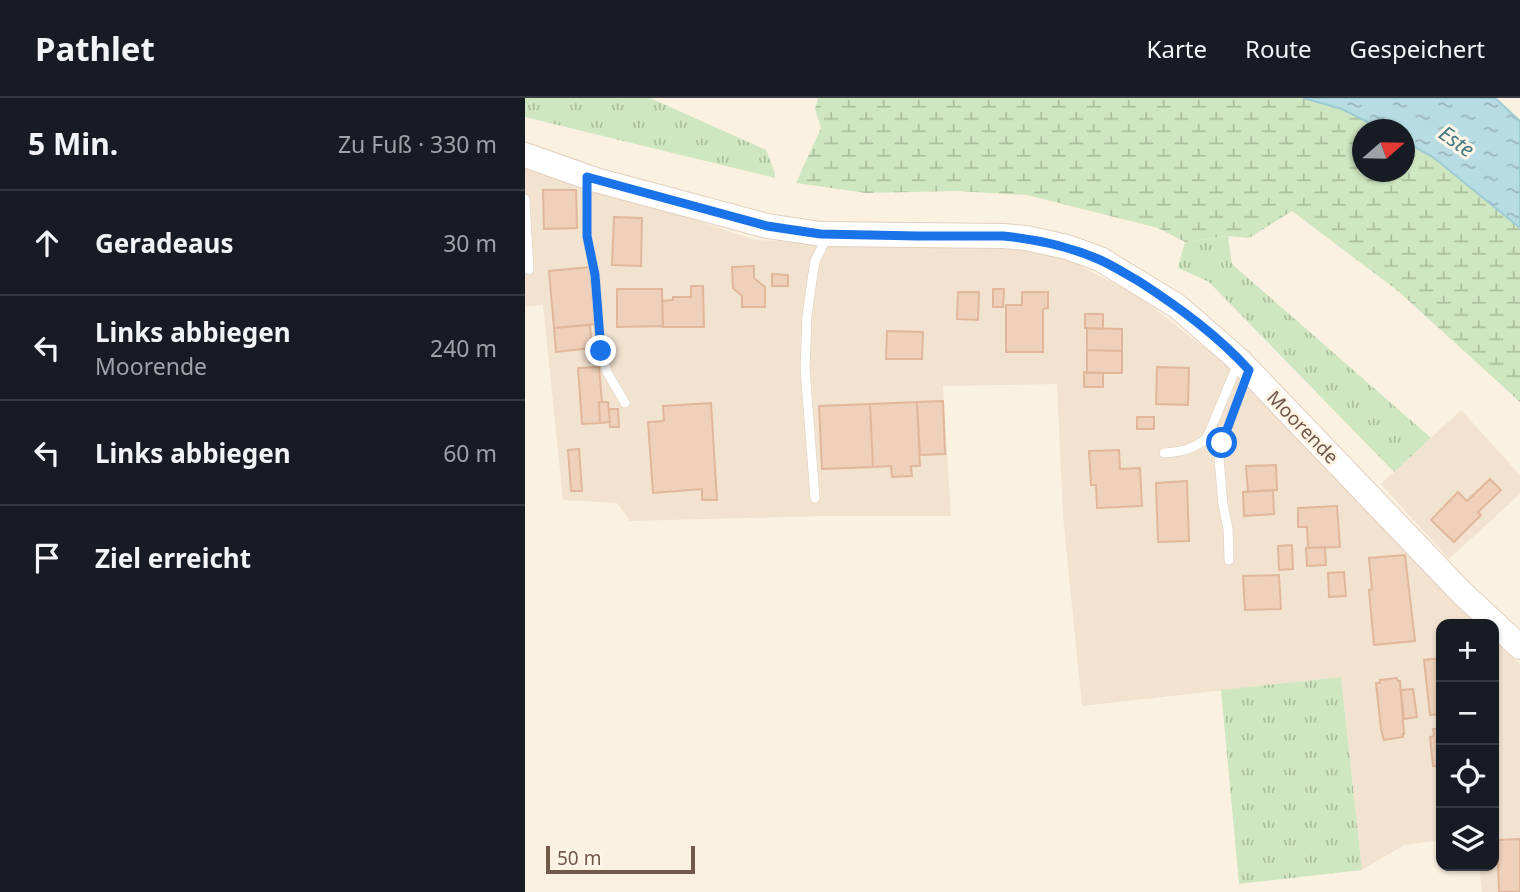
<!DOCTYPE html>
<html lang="de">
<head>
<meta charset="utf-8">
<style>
  body { margin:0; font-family:"Noto Sans",sans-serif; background:#242831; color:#f1f3f6 }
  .controls { position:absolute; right:21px; bottom:21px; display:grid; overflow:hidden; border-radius:14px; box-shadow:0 2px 5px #0004 }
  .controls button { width:63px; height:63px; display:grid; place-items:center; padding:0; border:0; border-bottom:2px solid #363941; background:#171b24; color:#f1f3f6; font:35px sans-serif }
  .compass { position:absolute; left:827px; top:21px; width:63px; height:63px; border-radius:50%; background:#171b24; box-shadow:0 2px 5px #0004; rotate:70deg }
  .scale { position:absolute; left:21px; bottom:18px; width:149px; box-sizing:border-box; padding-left:7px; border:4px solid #715849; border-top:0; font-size:19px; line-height:24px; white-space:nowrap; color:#715849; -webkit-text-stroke:5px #fef5e6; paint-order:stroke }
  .stop { position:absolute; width:21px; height:21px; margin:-16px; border:5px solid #1a73e8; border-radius:50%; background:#fff }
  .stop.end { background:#1a73e8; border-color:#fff; box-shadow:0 2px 7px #0008 }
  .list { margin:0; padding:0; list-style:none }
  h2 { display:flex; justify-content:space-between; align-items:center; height:91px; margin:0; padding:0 28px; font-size:30px }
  h2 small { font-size:23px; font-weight:400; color:#9ea1a6 }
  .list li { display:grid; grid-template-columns:46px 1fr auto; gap:21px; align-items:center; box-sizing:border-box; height:105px; padding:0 28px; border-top:2px solid #363941 }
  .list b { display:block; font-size:26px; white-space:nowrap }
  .list p { margin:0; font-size:23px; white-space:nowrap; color:#9ea1a6 }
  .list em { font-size:23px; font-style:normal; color:#9ea1a6 }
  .icon { flex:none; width:38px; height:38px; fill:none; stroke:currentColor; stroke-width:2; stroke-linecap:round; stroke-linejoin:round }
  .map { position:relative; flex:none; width:995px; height:794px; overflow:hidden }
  header { display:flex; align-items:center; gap:42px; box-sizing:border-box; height:98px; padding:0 35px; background:#171b24; border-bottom:2px solid #363941 }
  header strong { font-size:33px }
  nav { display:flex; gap:38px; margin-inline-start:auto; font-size:24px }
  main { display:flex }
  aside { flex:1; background:#171b24 }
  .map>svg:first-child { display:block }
</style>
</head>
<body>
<header>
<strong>Pathlet</strong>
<nav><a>Karte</a><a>Route</a><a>Gespeichert</a></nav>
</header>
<main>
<aside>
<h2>5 Min.<small>Zu Fuß · 330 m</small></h2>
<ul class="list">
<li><svg class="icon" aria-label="ahead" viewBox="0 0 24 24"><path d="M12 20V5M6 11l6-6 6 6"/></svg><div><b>Geradeaus</b></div><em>30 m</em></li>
<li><svg class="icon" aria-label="left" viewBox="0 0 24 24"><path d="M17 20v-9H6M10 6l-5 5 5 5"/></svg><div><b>Links abbiegen</b><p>Moorende</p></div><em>240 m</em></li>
<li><svg class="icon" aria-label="left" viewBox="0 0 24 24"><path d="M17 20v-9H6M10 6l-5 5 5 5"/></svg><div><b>Links abbiegen</b></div><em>60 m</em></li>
<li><svg class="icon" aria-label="arrive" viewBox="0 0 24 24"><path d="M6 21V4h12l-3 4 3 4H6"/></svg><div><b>Ziel erreicht</b></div></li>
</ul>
</aside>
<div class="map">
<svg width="995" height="794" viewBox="0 0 995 794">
  <defs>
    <pattern id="grass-tufts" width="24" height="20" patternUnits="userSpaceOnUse" patternTransform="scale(1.75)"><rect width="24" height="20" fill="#cfe7c0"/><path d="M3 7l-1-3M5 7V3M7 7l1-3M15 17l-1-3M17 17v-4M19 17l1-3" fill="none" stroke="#acbe9e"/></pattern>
    <pattern id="wetland-marsh" width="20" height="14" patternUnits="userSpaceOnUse" patternTransform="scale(1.75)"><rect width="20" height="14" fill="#cfe7c0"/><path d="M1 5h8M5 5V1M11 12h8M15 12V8" fill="none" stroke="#acbe9e"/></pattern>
    <pattern id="water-ripples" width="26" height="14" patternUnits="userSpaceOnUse" patternTransform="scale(1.75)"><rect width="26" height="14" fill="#b7dce3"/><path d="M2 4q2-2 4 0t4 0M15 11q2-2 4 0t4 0" fill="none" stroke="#99b5ba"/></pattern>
  </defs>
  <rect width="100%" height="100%" fill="#fbf1e1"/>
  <path fill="#f2e3d0" d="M 0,65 L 230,142 L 525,152 L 613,198 L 697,263 L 952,526 L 916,526 L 916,742 L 879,747 L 837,772 L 816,579 L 557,608 L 538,418 L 532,286 L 418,288 L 426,418 L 302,418 L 105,423 L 92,405 L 38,402 L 18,207 L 0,209 Z
    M 936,312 L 995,377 L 995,396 L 924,461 L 856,386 Z
    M 969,544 L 995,566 L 995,794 L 957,794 L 954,768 L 969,768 Z"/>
  <path fill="url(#grass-tufts)" d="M 0,0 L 125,0 L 241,52 L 250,75 L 250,80 L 0,19 Z
    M 703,138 L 707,166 L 906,340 L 869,374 L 684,184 L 653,170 L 660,144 Z
    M 816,579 L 837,772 L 714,786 L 696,592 Z"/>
  <path fill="url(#wetland-marsh)" d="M 293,0 L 778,0 L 817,11 L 856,31 L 838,32 L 838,74 L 880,74 L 880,44 L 908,59 L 995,130 L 995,304 L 873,193 L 767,113 L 724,140 L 703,138 L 660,144 L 633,130 L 502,97 L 431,93 L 341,95 L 271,85 L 296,30 L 290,11 Z"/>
  <path fill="url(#water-ripples)" stroke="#9dcbd4" stroke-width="2" d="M 778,0 L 970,0 L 995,23 L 995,130 L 908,59 L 880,44 L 880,32 L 856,31 L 817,11 Z"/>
  <path fill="#efd0ba" stroke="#e1b79b" stroke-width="2" d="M 18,92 L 51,92 L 52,130 L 19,131 Z
    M 89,119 L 117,120 L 116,168 L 87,167 Z
    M 229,168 L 229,180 L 240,189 L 240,209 L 217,209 L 217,198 L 208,190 L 207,169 Z
    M 65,169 L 70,226 L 29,230 L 24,173 Z
    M 247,176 L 263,177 L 263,188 L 247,188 Z
    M 166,188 L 178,188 L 179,229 L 138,229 L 137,203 L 148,202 L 148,199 L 166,199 Z
    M 92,191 L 137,191 L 138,228 L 92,229 Z
    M 468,191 L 479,191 L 478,209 L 468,209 Z
    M 433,194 L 454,194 L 453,222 L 432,221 Z
    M 497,194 L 523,194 L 523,210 L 518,211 L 518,254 L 481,254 L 481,207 L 497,207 Z
    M 560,216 L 578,216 L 578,231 L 560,230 Z
    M 65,227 L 67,250 L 31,254 L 29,230 Z
    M 562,230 L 597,231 L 597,253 L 562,252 Z
    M 362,233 L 398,234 L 397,261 L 361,261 Z
    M 562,252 L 597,253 L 597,275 L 562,275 Z
    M 74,269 L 77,304 L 74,304 L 75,325 L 57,326 L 53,270 Z
    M 632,269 L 664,270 L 663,307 L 631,306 Z
    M 559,274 L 578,275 L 578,289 L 559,289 Z
    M 418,303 L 420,356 L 395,357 L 392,304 Z
    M 74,304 L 83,304 L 85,324 L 75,325 Z
    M 392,304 L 395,368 L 386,368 L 387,378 L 367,379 L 366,368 L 348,369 L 345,306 Z
    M 186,305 L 192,402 L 177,402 L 177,391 L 128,395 L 123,324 L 139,323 L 138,308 Z
    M 345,306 L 348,369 L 297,371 L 294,308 Z
    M 84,311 L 93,311 L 94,329 L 85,329 Z
    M 612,319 L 629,319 L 629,331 L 612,331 Z
    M 54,351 L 57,393 L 46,393 L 43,352 Z
    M 594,352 L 595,371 L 615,370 L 617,408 L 572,410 L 571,387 L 566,387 L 564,353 Z
    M 751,367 L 752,392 L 723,394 L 721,368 Z
    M 965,381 L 976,392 L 953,414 L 956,417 L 929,444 L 906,422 L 933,394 L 942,403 Z
    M 662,383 L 664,443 L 633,444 L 631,385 Z
    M 748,392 L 749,416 L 719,418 L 718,394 Z
    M 812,408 L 815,449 L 783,450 L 782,429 L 773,429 L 773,410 Z
    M 767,447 L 768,471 L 754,472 L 753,448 Z
    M 800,449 L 801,467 L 782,468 L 781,450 Z
    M 880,457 L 890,543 L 849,547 L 844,492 L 847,491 L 844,460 Z
    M 819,474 L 821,498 L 804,499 L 803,475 Z
    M 754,477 L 756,511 L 720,512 L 718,478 Z
    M 916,560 L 916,616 L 905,617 L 899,562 Z
    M 872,580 L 873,583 L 875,583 L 879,636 L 878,636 L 878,639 L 859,642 L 856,631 L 851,585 L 855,585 L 855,582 Z
    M 888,591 L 892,619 L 879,621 L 876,592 Z
    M 916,630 L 916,674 L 913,674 L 912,668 L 908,668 L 905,639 L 909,638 L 908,631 Z
    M 995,741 L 995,794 L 974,794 L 972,742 Z"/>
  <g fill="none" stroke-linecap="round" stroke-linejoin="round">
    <defs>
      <path id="lane" d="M 62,81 L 62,138 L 70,177 L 76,252 L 82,274 L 100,305
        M 0,101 L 4,172
        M 639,355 C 656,354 669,351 682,340 L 714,263
        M 290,400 L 280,270 L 282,218 L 287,182 L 290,163 L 303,137
        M 704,462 L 703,431 L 698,406 L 694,361 L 697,345 L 723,274"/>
      <path id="secondary" d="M 0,57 L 71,82 L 242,128 L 296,136 L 478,138 L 501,140 L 542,149 L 575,161 L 652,208 L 714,262 L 937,495 L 995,549"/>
    </defs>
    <use href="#lane" stroke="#decebd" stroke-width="10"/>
    <use href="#secondary" stroke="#e3cfbc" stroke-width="26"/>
    <use href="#lane" stroke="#fff" stroke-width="9"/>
    <use href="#secondary" stroke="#fff" stroke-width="24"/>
  </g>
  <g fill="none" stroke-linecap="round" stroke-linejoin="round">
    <path stroke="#1a73e8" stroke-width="9" d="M 76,253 L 70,177 L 62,138 L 62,79 L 242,128 L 282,134 L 296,136 L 392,138 L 478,138 C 510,141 543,148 573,161 C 587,167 601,176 615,184 C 655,210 692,237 724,272 L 697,345"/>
  </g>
  <g text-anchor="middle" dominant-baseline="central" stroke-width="6" stroke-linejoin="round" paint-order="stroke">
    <g font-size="19" fill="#715849" stroke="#fef5e6">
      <text transform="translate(778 329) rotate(46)">Moorende</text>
    </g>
    <g font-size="21" font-style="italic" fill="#447884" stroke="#fef5e6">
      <text transform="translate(932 43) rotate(35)">Este</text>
    </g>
  </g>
</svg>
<div class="controls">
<button>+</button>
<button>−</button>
<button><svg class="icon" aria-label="locate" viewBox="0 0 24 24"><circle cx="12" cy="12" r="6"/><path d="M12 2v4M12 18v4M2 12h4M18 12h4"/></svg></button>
<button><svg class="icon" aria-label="layers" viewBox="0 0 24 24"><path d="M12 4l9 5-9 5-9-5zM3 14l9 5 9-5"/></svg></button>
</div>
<svg class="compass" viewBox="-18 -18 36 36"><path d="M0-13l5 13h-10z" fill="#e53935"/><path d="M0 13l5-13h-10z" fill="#9ea1a6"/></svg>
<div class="scale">50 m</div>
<div class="stop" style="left:697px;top:345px"></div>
<div class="stop end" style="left:76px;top:253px"></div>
</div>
</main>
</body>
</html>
